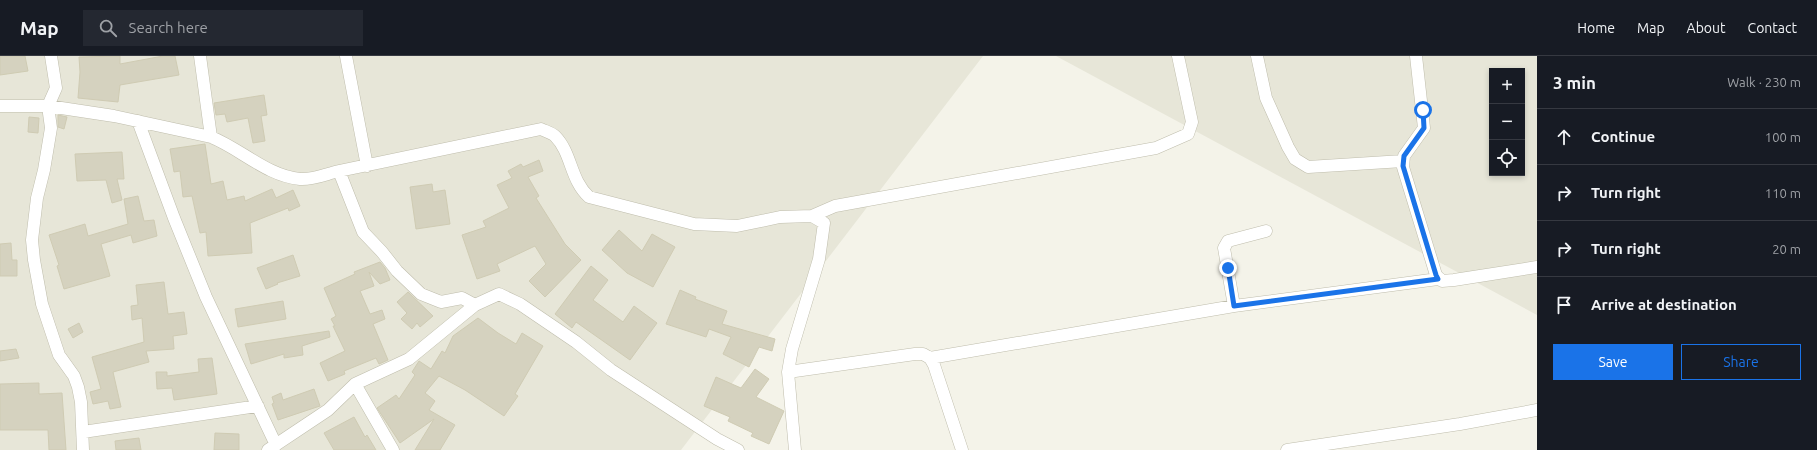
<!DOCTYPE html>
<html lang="en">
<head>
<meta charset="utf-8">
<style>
  body { margin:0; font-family:Ubuntu,sans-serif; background:#242831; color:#f1f3f6 }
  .controls { position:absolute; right:12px; top:12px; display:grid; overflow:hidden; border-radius:0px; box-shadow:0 2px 6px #0003 }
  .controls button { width:36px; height:36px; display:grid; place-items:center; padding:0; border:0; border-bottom:1px solid #363941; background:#171b24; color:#f1f3f6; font:20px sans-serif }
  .stop { position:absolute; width:12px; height:12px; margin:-9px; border:3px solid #1a73e8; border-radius:50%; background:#fff }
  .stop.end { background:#1a73e8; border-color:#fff; box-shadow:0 1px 4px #0008 }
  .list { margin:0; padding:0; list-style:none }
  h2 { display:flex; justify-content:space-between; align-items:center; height:52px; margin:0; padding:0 16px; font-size:17px }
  h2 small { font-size:13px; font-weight:400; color:#9ea1a6 }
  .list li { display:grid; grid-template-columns:26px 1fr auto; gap:12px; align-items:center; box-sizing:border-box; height:56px; padding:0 16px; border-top:1px solid #363941 }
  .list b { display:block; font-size:15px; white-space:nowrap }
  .list em { font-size:13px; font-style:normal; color:#9ea1a6 }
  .actions { display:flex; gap:8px; padding:12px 16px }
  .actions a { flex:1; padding:9px 0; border:1px solid #1a73e8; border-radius:0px; text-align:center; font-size:14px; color:#1a73e8 }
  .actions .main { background:#1a73e8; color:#fff }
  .icon { flex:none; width:22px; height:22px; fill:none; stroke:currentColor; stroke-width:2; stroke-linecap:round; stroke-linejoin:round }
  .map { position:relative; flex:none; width:1537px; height:394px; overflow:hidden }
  header { display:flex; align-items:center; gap:24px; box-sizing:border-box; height:56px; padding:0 20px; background:#171b24; border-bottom:1px solid #363941 }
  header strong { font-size:19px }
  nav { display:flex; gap:22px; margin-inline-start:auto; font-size:14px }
  .search { width:280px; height:36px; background:#242831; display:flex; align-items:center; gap:10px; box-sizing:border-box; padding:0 14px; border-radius:0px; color:#9ea1a6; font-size:15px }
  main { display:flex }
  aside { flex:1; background:#171b24 }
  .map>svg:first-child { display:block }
</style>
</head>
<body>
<header>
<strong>Map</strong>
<div class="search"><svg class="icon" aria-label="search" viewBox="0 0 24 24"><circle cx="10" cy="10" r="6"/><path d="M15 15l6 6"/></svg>Search here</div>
<nav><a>Home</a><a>Map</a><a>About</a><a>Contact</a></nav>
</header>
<main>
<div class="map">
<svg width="1537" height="394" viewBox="0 0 1537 394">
  <rect width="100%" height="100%" fill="#f4f3e9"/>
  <path fill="#e7e6d8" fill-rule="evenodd" d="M 0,0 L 983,0 L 681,394 L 0,394 Z
    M 1056,0 L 1537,0 L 1537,259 ZM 1492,15 L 1522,15 L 1522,117 L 1492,117 Z"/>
  <path fill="#d5d2bf" stroke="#cfcbb3" d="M 0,0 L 25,0 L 28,15 L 0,19 Z
    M 120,0 L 120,8 L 163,0 L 175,0 L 179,19 L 120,29 L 118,46 L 78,42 L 80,16 L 79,1 Z
    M 264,39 L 267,59 L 261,60 L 265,85 L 253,87 L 248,62 L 227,66 L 225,58 L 216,59 L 214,47 Z
    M 58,59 L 67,61 L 64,73 L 58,71 Z
    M 29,61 L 39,62 L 38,77 L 28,76 Z
    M 205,88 L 211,128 L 223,125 L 227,144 L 244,140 L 245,145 L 272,133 L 276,142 L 293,134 L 300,150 L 289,155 L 288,152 L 250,167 L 252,197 L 208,200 L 206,176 L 200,177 L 192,140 L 183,141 L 180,115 L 174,116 L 170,93 Z
    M 122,96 L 124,123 L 117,123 L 122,144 L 112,147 L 106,124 L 77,125 L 75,98 Z
    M 539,104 L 543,115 L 528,121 L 539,140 L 536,142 L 565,188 L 581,204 L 545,241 L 529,225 L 546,208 L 535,190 L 497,208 L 500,215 L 477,223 L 462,179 L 486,171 L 483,165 L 509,152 L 497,129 L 512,122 L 508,115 L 521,108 L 523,111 Z
    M 432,128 L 433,136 L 445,134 L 450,168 L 416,173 L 410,131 Z
    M 138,140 L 144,165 L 154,164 L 157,180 L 133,187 L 131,179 L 101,188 L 110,220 L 64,233 L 57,210 L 59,209 L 49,179 L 85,168 L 88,180 L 128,168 L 124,143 Z
    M 619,174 L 642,195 L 652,178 L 675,191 L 653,231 L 627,217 L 602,194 Z
    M 11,187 L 12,204 L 17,204 L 17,220 L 0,220 L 0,188 Z
    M 293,199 L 300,220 L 277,227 L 278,228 L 266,233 L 257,212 Z
    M 380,206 L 385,212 L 390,224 L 380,228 L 369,216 L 374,230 L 360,235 L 370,258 L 382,254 L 385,263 L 373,268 L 388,304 L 379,308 L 376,302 L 344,315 L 345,318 L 328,325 L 320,307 L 345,295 L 333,270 L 335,270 L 331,263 L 336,260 L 324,232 L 355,218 L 354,216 Z
    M 591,210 L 608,224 L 593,244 L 623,266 L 634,250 L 657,267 L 630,304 L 576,266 L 572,272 L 555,258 Z
    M 164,226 L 168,258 L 184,256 L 187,278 L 173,280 L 174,293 L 146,295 L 149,306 L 113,316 L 121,351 L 110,353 L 108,345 L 93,348 L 90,336 L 101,333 L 92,301 L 144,286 L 142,262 L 132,264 L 131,250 L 138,249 L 136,229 Z
    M 680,234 L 696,241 L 695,243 L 727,255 L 722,268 L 775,283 L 772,295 L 759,291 L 749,311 L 723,298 L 731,281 L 709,273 L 706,281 L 666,268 Z
    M 408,236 L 433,260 L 420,271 L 417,267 L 412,273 L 401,263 L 407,257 L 397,246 Z
    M 283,245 L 286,263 L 238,271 L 235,253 Z
    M 478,262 L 498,277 L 516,288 L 522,277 L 543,290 L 515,338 L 518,340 L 504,360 L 465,334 L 439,320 L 425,337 L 435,345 L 429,354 L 455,369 L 440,394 L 415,394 L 434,363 L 400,387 L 377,352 L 396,339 L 399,343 L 415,319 L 412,316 L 419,305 L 431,313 L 442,295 L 445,297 L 453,280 Z
    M 79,267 L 83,276 L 73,282 L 68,273 Z
    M 329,275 L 330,281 L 302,290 L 303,299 L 284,302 L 284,298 L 251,308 L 245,288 Z
    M 16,293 L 19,302 L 0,305 L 0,295 Z
    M 212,302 L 217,338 L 174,344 L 172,332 L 157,333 L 156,316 L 167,316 L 167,320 L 199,316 L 198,303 Z
    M 755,313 L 769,323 L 756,341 L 784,355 L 769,388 L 751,380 L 753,377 L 728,365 L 730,361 L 704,350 L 716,321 L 741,332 Z
    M 39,327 L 39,338 L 62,337 L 66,394 L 49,394 L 48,374 L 0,374 L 0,328 Z
    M 314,333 L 320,350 L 278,364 L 272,348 L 274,347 L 272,341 L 281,337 L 283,344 Z
    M 354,361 L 365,381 L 367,379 L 376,394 L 334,394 L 324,377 Z
    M 215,377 L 239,378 L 239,394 L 214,394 Z
    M 139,382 L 141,394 L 116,394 L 115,385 Z"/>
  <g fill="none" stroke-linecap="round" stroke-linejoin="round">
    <defs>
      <path id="street" d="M 51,0 L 56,32 L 48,50 L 51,72 L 44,114 L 37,142 L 32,184 L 34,204 L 42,248 L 59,299 L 74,320 L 78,331 L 81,346 L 83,394
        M 200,0 L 211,81
        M 346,0 L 367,110
        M 1257,0 L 1266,42 L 1288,91 L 1295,103 L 1308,111 L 1403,105
        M 1416,0 L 1424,72 L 1404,100 L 1403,111 L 1436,219 L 1442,225 L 1454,224 L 1537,211
        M 0,50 L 48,50 L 114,60 L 211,81 C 241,93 267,120 300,123 C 313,124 326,118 339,115 L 541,73 C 545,75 552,77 555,80 C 572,97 570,124 589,141 L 694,168 L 737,170 L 780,161 L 812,160 L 824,167 L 819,203 L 792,293 L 788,316 L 795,394
        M 138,65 L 174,162 L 206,241 L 276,389
        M 339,115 L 363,176 L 382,196 L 397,215 L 421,238 L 441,246 L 462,242 L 475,249
        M 812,160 L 835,150 L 1156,92 L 1188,78 L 1192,66 L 1178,0
        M 1234,250 L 1224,192 L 1228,185 L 1266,175
        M 930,302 L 1234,250 L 1438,223
        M 788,316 L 915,298 L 923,298 L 930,302 L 934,309 L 962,394
        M 355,328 L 393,394
        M 83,376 L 258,350
        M 268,394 L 328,354 L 355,328 L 409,303 L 475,249 L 499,238 L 520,248 L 576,286 L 611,314 L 717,383 L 738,394
        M 1287,394 L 1460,368 L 1537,354"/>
    </defs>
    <use href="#street" stroke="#bfbdac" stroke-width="13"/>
    <use href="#street" stroke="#fff" stroke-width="12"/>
  </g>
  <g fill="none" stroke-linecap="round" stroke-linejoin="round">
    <path stroke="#1a73e8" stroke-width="5" d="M 1228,212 L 1234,250 L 1438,223 L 1436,219 L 1403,110 L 1404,100 L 1424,72 L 1423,54"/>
  </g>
</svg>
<div class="controls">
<button>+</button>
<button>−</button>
<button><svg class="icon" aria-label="locate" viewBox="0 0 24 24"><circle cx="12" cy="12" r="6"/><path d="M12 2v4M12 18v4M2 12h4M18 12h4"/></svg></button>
</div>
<div class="stop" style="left:1423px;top:54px"></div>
<div class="stop end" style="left:1228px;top:212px"></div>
</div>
<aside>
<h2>3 min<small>Walk · 230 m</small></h2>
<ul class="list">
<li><svg class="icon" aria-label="ahead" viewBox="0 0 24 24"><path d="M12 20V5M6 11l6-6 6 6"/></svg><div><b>Continue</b></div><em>100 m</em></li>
<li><svg class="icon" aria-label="right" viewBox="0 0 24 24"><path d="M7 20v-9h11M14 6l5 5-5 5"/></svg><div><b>Turn right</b></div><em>110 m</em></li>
<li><svg class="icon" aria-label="right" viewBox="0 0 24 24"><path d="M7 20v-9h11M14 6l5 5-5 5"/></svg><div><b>Turn right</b></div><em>20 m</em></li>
<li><svg class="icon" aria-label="arrive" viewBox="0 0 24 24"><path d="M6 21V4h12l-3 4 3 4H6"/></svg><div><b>Arrive at destination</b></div></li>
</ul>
<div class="actions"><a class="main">Save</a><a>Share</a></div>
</aside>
</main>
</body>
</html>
